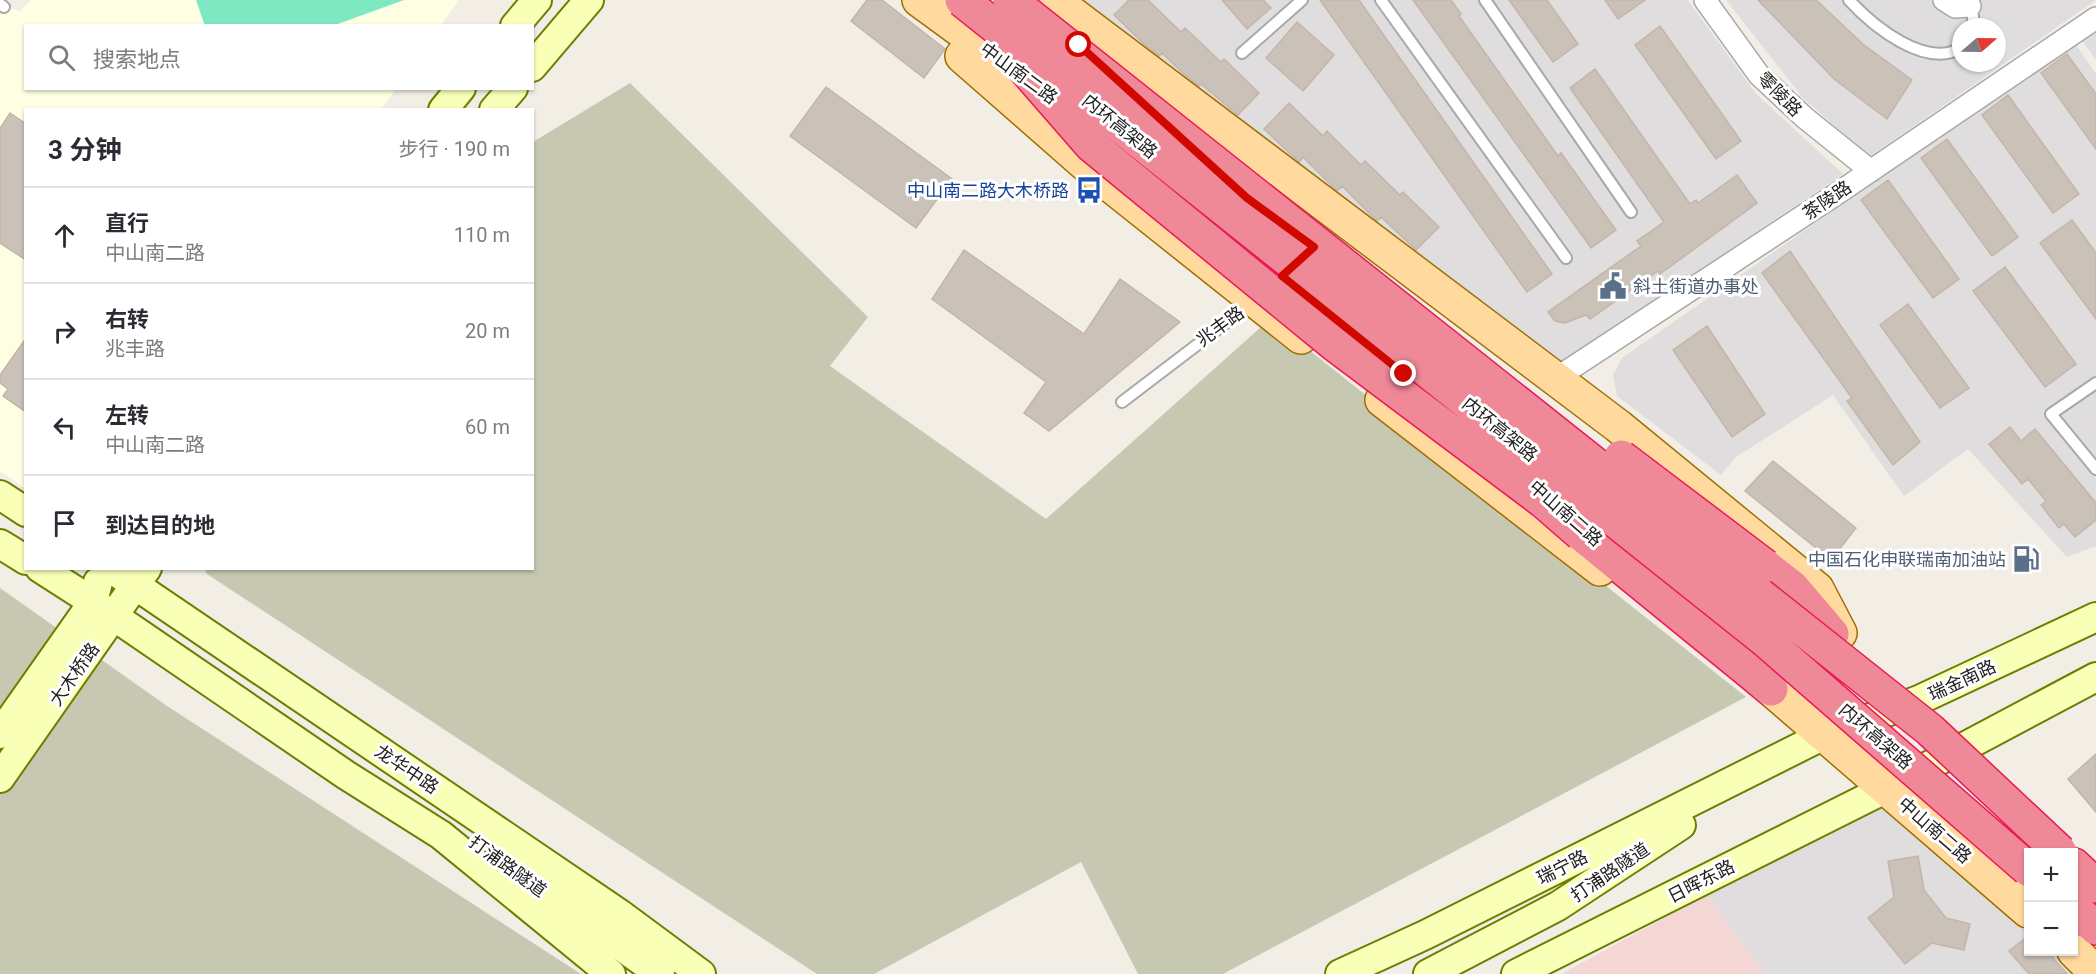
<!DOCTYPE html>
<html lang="zh">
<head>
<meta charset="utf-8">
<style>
  body { margin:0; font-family:Roboto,"Noto Sans SC",sans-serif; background:#f2f2f3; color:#2b2b33 }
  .controls { position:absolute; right:18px; bottom:18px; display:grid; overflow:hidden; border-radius:0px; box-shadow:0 2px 4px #0004 }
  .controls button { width:54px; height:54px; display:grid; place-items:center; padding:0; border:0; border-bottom:2px solid #e1e1e2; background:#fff; color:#2b2b33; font:30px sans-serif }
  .compass { position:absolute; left:1952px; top:18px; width:54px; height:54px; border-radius:50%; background:#fff; box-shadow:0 2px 4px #0004; rotate:70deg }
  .stop { position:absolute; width:18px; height:18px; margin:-14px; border:4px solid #d10800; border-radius:50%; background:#fff }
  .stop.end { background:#d10800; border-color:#fff; box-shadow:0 2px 6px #0008 }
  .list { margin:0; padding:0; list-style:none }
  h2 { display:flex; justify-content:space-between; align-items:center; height:78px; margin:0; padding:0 24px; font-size:26px }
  h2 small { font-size:20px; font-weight:400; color:#7c7c81 }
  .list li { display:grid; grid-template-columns:39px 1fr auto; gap:18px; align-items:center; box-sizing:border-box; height:96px; padding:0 24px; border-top:2px solid #e1e1e2 }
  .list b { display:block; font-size:22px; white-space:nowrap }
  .list p { margin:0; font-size:20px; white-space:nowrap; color:#7c7c81 }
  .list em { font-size:20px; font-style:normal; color:#7c7c81 }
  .icon { flex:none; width:33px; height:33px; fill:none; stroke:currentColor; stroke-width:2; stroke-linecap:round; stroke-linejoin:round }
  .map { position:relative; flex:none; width:2096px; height:974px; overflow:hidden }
  .search { position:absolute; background:#fff; box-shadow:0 2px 4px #0004; left:24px; top:24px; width:510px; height:66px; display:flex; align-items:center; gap:15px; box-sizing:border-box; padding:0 21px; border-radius:0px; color:#7c7c81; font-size:22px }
  .panel { position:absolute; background:#fff; box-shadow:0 2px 4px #0004; left:24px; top:108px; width:510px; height:462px; border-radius:0px }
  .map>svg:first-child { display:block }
</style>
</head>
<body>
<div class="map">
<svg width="2096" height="974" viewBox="0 0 2096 974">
  <rect width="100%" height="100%" fill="#f2eee6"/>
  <path fill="#dfdddd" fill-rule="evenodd" d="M 1067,0 L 1688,0 L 1756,94 L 1843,174 L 1546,373 Z
    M 1726,0 L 2096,0 L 1869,157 L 1803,98 ZM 1961,27 L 1997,27 L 1997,63 L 1961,63 Z
    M 2096,23 L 2096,60 L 2078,35 Z
    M 2074,42 L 2096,74 L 2096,546 L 2067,557 L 1968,449 L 1904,496 L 1833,395 L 1736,457 L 1721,475 L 1617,396 L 1613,375 L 1622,358 Z
    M 1889,803 L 2028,924 L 2028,952 L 2060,952 L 2082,974 L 1765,974 L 1707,895 Z"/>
  <path fill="#f4d7d4" d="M 1707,895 L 1765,974 L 1561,974 Z"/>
  <path fill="#feffe2" d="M 31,0 L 459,0 L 441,25 L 26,26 L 26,88 L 396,89 L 381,109 L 26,110 L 25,488 L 0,471 L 0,6 L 20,11 Z"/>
  <path fill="#c7c8b1" d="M 630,83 L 868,317 L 830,366 L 1046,519 L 1270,319 L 1746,697 L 1223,974 L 1138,974 L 1081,862 L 874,974 L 817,974 L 207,574 L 204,569 L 532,568 L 533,142 Z
    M 0,588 L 167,706 L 581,974 L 0,974 Z"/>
  <path fill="#7ee8c3" d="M 196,0 L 404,0 L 335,25 L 205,26 Z"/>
  <path fill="#cac1b9" stroke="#c5b5a7" stroke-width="1.5" d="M 867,0 L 882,0 L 945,49 L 924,78 L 851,21 Z
    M 1129,0 L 1148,0 L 1181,32 L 1185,28 L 1221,62 L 1224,59 L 1259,93 L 1238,115 L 1201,84 L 1199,86 L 1185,75 L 1162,53 L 1159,56 L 1144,44 L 1114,15 Z
    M 1222,0 L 1263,0 L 1271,8 L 1247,29 Z
    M 1320,0 L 1359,0 L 1552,274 L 1527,292 Z
    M 1413,0 L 1451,0 L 1461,14 L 1459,16 L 1558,156 L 1561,153 L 1616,230 L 1591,248 Z
    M 1509,0 L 1547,0 L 1578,44 L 1553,62 Z
    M 1605,0 L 1645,0 L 1618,19 Z
    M 1758,0 L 1816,0 L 1864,45 L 1912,80 L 1887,119 L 1834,79 Z
    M 1297,22 L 1334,55 L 1303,91 L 1266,58 Z
    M 1660,26 L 1741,141 L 1716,159 L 1635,45 Z
    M 2067,54 L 2096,94 L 2096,149 L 2041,73 Z
    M 1595,69 L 1690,204 L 1696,200 L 1698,203 L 1737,175 L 1757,203 L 1660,274 L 1658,271 L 1590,319 L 1586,315 L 1565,323 L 1555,321 L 1548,312 L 1641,246 L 1637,241 L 1664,222 L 1570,88 Z
    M 826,87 L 952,179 L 916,228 L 790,136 Z
    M 2008,95 L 2079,194 L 2053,213 L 1982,115 Z
    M 1289,103 L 1323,136 L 1327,131 L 1361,165 L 1365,161 L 1400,195 L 1403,192 L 1439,227 L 1416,250 L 1381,217 L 1377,221 L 1342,186 L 1337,191 L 1303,157 L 1299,162 L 1264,129 Z
    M 10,113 L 26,124 L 26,260 L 0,243 L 0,128 Z
    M 1947,139 L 2018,237 L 1992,256 L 1921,158 Z
    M 1888,180 L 1959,279 L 1933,298 L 1861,200 Z
    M 2072,220 L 2096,253 L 2096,319 L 2040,243 Z
    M 964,250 L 1084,334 L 1120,279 L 1180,322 L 1049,431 L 1024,413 L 1046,382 L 932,299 Z
    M 1790,251 L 1920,442 L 1893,465 L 1847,401 L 1852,398 L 1762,273 Z
    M 2005,267 L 2076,364 L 2045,387 L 1973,291 Z
    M 1908,304 L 1969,388 L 1940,408 L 1880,325 Z
    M 1707,326 L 1765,414 L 1732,437 L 1673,350 Z
    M 26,338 L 26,412 L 3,396 L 8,389 L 0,383 L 0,375 Z
    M 2010,427 L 2021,441 L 2035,429 L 2096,503 L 2096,520 L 2075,537 L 2064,524 L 2059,528 L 2041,505 L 2046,501 L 2028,479 L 2022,484 L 1989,444 Z
    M 1773,461 L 1856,528 L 1831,560 L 1745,491 Z
    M 2096,754 L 2096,812 L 2068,779 Z
    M 1918,856 L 1924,890 L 1946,918 L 1970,924 L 1964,950 L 1932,943 L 1905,964 L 1868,918 L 1894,897 L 1888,861 Z
    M 2028,936 L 2028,951 L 2047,951 L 2067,974 L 2029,974 L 2009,951 Z"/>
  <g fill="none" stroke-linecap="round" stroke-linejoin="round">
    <defs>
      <path id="lane" d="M 1381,0 L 1566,258
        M 1485,0 L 1631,212
        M 1849,0 C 1873,26 1925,69 1961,48
        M 1968,3 L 1973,16 L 1973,27
        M 0,4 L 4,7
        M 1242,53 L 1302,0
        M 2096,383 L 2051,414 L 2096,469
        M 1122,402 L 1252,303"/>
      <path id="street" d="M 1705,0 L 1759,75 L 1805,118 L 1871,171
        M 1944,0 L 1955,7 L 1970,6
        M 1555,379 L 1838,193 L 2096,18"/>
      <path id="secondary" d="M 515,26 L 537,0
        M 532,67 L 589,0
        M 443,110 L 461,88
        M 494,110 L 513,88
        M 0,495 L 26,512
        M 0,544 L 26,560
        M 40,568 L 93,602 L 346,775 L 441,835 L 611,974
        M 110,568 L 620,914 L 701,974
        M 0,734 L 93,602 L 98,582
        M 0,778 L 147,568
        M 500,860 L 660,974
        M 1340,974 L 1425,935 L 1824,735 L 1919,700 L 2096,617
        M 1428,974 L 1558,906 L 1681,825
        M 1516,974 L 1887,788 L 2096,677"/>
      <path id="primary" d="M 919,0 C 1104,135 1287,273 1461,423
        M 1054,0 L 1618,426 L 1817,589 L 1840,633
        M 962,56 L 1100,177 L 1301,337
        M 1382,400 L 1600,569
        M 1750,671 L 2028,911
        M 2074,951 L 2096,973"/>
      <path id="highway" d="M 1581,534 L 1771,689
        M 1765,566 L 1792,587 L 1832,634
        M 2074,865 L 2096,886
        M 2074,908 L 2096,928"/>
    </defs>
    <use href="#lane" stroke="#a8a8a8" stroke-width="14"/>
    <use href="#street" stroke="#a8a8a8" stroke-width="24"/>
    <use href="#secondary" stroke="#6c7f00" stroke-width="32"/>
    <use href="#primary" stroke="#9d6f00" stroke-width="36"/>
    <use href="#highway" stroke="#ec1758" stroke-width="36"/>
    <use href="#lane" stroke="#fff" stroke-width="10"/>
    <use href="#street" stroke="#fff" stroke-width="21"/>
    <use href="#secondary" stroke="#f9ffb7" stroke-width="28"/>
    <use href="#primary" stroke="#ffd99e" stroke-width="33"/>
    <use href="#highway" stroke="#ef8897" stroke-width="33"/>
    <defs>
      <path id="highway-bridge" d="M 962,0 L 1765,640 L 2028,869
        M 1010,0 L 1930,730 L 2060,852
        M 1024,68 L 1091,145 L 1334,344 L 1543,501 L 1581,534
        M 1621,457 L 1765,566"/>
    </defs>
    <use href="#highway-bridge" stroke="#ec1758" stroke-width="36" stroke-linecap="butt"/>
    <use href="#highway-bridge" stroke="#ef8897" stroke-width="33"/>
  </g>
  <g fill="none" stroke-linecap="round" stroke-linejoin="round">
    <path stroke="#d10800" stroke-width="8" d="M 1079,45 L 1247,198 L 1314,247 L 1282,276 L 1404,374"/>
  </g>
  <defs>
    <symbol id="bus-bare" viewBox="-9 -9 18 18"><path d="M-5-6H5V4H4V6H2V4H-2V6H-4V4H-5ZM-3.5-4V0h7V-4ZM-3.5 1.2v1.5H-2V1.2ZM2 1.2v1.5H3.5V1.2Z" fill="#1a4fb4" stroke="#fff" stroke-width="2.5" paint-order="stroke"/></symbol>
    <symbol id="civic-bare" viewBox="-9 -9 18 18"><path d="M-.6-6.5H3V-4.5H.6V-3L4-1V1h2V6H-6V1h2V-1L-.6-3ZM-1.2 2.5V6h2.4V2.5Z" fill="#5c6f8a" stroke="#fff" stroke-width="2.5" paint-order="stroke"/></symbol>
    <symbol id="fuel-bare" viewBox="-9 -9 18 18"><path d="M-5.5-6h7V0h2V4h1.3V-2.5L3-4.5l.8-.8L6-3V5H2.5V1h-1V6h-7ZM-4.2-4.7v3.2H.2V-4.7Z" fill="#5c6f8a" stroke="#fff" stroke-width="2.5" paint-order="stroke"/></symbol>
  </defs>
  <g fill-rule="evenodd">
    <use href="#bus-bare" x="1070" y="171" width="38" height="38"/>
    <use href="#civic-bare" x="1594" y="267" width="38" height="38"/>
    <use href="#fuel-bare" x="2007" y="540" width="38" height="38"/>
  </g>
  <g text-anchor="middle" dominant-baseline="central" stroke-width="6" stroke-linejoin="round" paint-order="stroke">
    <g font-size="18" fill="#212121" stroke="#fff">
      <text transform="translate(1019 73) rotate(36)">中山南二路</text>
      <text transform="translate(1780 94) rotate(45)">零陵路</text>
      <text transform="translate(1120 126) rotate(39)">内环高架路</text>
      <text transform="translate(1827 200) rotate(-34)">茶陵路</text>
      <text transform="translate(1220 326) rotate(-36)">兆丰路</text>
      <text transform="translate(1500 429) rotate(39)">内环高架路</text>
      <text transform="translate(1566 513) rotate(41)">中山南二路</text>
      <text transform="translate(74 674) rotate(-55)">大木桥路</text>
      <text transform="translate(1962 680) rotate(-25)">瑞金南路</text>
      <text transform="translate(1876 736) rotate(41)">内环高架路</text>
      <text transform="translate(407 769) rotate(34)">龙华中路</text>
      <text transform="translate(1935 830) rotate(41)">中山南二路</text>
      <text transform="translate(508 866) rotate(36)">打浦路隧道</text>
      <text transform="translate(1562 867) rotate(-27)">瑞宁路</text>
      <text transform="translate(1610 872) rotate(-34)">打浦路隧道</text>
      <text transform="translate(1701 881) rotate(-27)">日晖东路</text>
    </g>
    <g font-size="18" fill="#164399" stroke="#fff" text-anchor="end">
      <text x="1069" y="190">中山南二路大木桥路</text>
    </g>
    <g font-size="18" fill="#4e5e75" stroke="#fff" text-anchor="start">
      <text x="1633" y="286">斜土街道办事处</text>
      <text x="2006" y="559" text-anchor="end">中国石化申联瑞南加油站</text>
    </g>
  </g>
</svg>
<div class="controls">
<button>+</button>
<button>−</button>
</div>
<svg class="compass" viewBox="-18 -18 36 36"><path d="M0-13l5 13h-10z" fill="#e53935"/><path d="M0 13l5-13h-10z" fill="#7c7c81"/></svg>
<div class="stop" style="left:1079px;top:45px"></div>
<div class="stop end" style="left:1404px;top:374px"></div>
<div class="search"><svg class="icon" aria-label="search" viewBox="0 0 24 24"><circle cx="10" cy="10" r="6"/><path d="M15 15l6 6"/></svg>搜索地点</div>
<section class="panel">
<h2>3 分钟<small>步行 · 190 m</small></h2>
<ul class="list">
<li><svg class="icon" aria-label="ahead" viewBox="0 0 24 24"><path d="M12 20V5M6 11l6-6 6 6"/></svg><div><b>直行</b><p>中山南二路</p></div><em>110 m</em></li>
<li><svg class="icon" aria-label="right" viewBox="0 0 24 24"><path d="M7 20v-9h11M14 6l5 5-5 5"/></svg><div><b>右转</b><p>兆丰路</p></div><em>20 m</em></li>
<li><svg class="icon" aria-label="left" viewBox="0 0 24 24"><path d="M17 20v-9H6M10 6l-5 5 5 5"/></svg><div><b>左转</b><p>中山南二路</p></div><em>60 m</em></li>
<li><svg class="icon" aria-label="arrive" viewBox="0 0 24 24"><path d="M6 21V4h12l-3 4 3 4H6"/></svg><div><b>到达目的地</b></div></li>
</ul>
</section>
</div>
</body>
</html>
